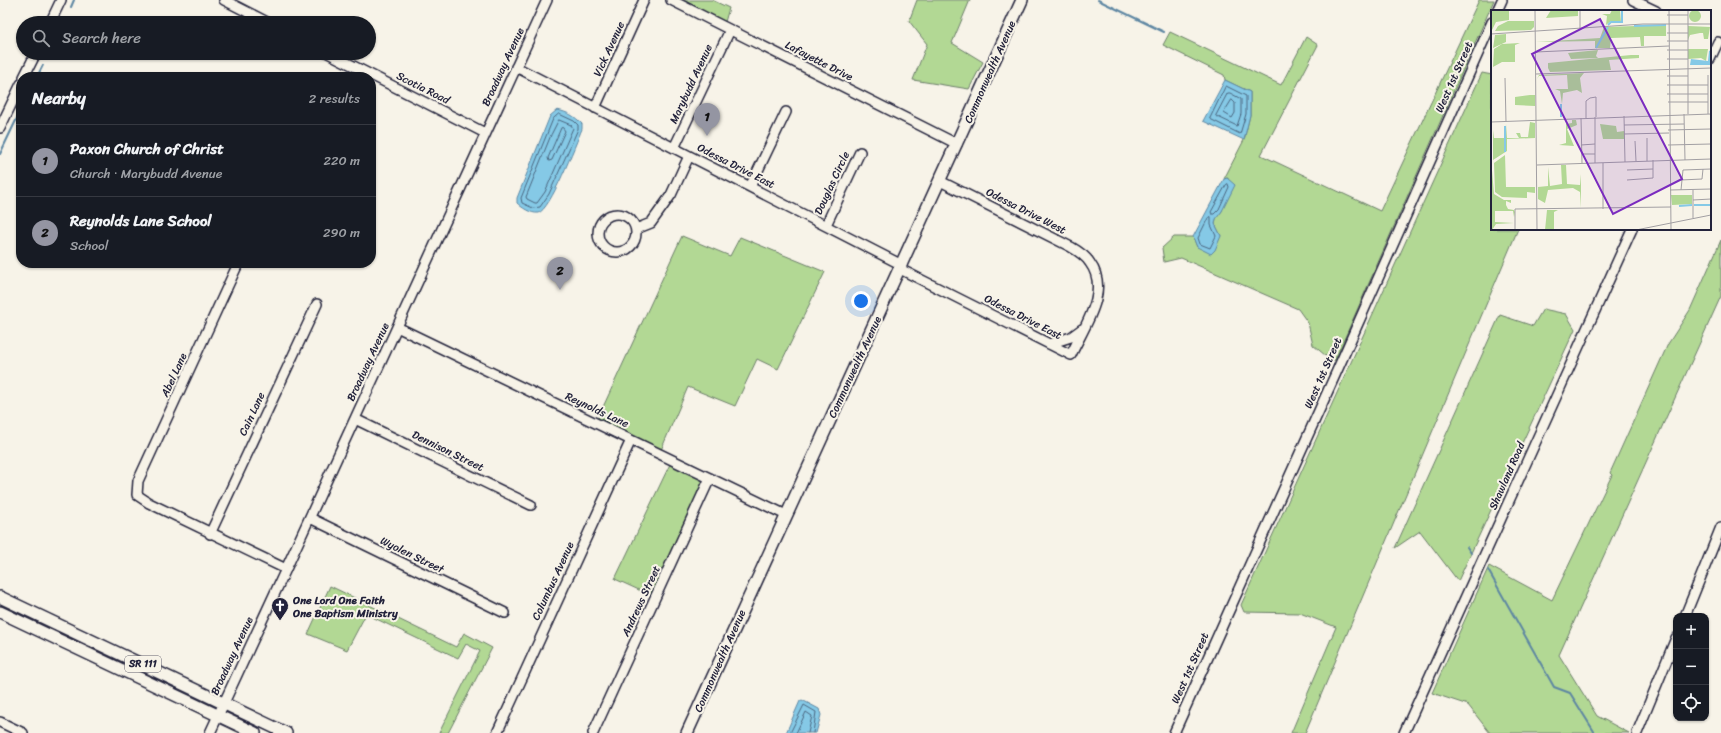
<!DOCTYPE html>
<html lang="en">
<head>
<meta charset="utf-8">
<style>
  body { margin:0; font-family:Sriracha,sans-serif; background:#242831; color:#f1f3f6 }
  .controls { position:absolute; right:12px; bottom:12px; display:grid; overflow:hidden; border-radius:8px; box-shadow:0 1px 3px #0004 }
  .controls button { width:36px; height:36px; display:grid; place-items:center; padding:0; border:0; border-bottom:1px solid #363941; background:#171b24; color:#f1f3f6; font:20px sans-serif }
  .you { position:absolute; left:861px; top:301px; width:14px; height:14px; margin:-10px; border:3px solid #fff; border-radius:50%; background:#1a73e8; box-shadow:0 0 0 6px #1a73e833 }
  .badge { display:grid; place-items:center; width:26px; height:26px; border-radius:50%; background:#9495a2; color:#111; font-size:13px; font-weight:700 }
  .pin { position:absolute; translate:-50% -33px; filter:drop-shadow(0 1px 2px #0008) }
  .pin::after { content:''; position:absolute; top:21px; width:14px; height:12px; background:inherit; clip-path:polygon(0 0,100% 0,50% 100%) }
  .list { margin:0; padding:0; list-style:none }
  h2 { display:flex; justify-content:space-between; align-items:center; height:52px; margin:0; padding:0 16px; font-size:17px }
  h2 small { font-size:13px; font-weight:400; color:#9ea1a6 }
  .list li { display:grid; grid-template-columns:26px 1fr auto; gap:12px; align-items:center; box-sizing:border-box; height:72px; padding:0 16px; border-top:1px solid #363941 }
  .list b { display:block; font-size:15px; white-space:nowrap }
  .list p { margin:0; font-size:13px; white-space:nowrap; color:#9ea1a6 }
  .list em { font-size:13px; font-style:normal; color:#9ea1a6 }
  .icon { flex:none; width:22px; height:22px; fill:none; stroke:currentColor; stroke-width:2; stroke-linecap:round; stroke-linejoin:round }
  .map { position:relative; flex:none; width:1721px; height:733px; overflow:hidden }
  .search { position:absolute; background:#171b24; box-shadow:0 1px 3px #0004; left:16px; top:16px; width:360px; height:44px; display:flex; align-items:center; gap:10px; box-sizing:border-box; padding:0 14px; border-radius:22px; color:#9ea1a6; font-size:15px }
  .panel { position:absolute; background:#171b24; box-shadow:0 1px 3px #0004; left:16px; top:72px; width:360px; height:196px; border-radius:16px }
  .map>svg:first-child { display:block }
</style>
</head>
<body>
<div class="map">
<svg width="1721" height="733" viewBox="0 0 1721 733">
  <rect width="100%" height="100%" fill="#f7f3e8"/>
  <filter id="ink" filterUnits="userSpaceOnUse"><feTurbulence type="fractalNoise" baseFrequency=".025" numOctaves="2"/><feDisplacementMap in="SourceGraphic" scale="8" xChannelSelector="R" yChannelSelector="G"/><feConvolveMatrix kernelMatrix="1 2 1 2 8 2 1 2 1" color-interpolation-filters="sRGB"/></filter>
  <g filter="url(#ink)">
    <path fill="#b2d894" stroke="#6a7d68" d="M 678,0 L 712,0 L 729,8 L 725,22 Z
      M 917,0 L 970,0 L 952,43 L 983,62 L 969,89 L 913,80 L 927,44 L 909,21 Z
      M 1479,0 L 1494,0 L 1335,360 L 1332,361 L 1313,345 L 1308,323 L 1298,309 L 1181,258 L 1164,262 L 1162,248 L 1174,237 L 1193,237 L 1197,247 L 1221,236 L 1215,224 L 1216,218 L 1222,211 L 1228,178 L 1224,179 L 1244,140 L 1250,115 L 1250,92 L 1225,80 L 1224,75 L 1163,45 L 1170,32 L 1281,85 L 1306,37 L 1318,45 L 1261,155 L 1380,211 Z
      M 1482,73 L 1492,75 L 1492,229 L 1518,229 L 1305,733 L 1291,733 L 1336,627 L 1300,613 L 1244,612 L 1241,605 Z
      M 682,236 L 730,256 L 740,237 L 825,272 L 778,369 L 757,359 L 735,406 L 688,387 L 661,450 L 597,420 Z
      M 1721,240 L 1721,296 L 1559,655 L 1597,716 L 1629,733 L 1490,733 L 1468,705 L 1432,693 L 1489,566 L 1552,600 L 1612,475 L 1610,473 L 1668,344 L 1690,310 Z
      M 1543,309 L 1566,314 L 1575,329 L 1458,581 L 1420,531 L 1395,548 L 1500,315 L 1533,326 Z
      M 671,462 L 702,477 L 704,482 L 652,596 L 615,579 Z
      M 330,586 L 456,647 L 464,633 L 492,648 L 448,733 L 439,733 L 480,651 L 466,644 L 458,658 L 366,614 L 347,650 L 308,634 Z"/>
    <path fill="#85c9e6" stroke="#5d86a2" d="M 1225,80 L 1250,92 L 1250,115 L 1244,140 L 1203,121 Z
      M 557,110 C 567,112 575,116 582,124 L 582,129 C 576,143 550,211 538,213 C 531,214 521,207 517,203 L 517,198 L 550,116 Z
      M 1227,178 L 1235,185 L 1222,211 L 1216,219 L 1215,224 L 1221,236 L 1215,250 L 1211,254 L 1197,247 L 1193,237 L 1224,179 Z
      M 802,700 L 819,709 L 821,715 L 816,733 L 786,733 L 800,701 Z"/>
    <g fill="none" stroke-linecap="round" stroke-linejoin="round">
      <path stroke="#4a657f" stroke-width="1" d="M 1226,86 L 1246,96 L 1246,114 L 1240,134 L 1210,119 Z
        M 1228,93 L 1230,93 L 1241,99 L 1241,114 L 1237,126 L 1216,116 Z
        M 1232,100 L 1235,103 L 1235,113 L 1232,118 L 1224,113 Z
        M 559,114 L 574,121 L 578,125 L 578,129 L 549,194 L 540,207 L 533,208 L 522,203 L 521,198 L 553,119 Z
        M 559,120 L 571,125 L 573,128 L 545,192 L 537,203 L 535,203 L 527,199 L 526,197 L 551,135 Z
        M 563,128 L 565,131 L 552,160 L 549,161 L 548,158 L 561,128 Z
        M 1228,184 L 1229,187 L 1219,209 L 1214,214 L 1212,214 L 1211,212 L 1226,185 Z
        M 1211,217 L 1211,225 L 1216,236 L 1210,248 L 1200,244 L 1198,238 L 1208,218 Z
        M 790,733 L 804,705 L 816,712 L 813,733
        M 796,733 L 806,712 L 812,716 L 808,733"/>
      <path stroke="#5d86a2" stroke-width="2" d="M 1098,0 L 1164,32
        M 71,7 L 74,0
        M 37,77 L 43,65
        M 0,154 L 21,110
        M 1467,547 L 1471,553
        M 1488,570 L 1554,687 L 1570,693 L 1595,733"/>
      <defs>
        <path id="minor" d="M 224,0 L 269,23
          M 671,0 L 957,144
          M 1633,0 L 1656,11
          M 1497,11 L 1502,0
          M 50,23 L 61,0
          M 328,53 L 485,133
          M 1710,59 L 1718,42
          M 516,67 L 902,265
          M 24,77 L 36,53
          M 595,108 L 644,0
          M 0,128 L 21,84
          M 674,148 L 730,30
          M 750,187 L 786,112
          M598 233a19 19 0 1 1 38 0a19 19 0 1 1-38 0Z
          M 826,225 L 860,152
          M 636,229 L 651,223 L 671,195 L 689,156
          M 237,266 L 138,481 L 137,495 L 149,503 L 286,569
          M 900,269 L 1071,355 C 1083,328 1111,291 1090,263 C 1086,256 1078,251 1071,247 L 940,181
          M 397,327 L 786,515
          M 1049,344 L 1071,337 L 1082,329
          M 355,419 L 531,505
          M 310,518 L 505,613
          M 210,534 L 317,304
          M 1685,616 L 1721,527
          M 0,722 L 23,733
          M 210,733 L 286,569 L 547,0
          M 497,733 L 631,440
          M 593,733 L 710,478
          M 1174,733 L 1336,373 L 1492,22
          M 1404,733 L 1632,229
          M 1637,733 L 1676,638"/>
        <path id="major" d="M 0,597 L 286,733
          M 0,612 L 255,733
          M 687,733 L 1022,0"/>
      </defs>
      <use href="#minor" stroke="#22223b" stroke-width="12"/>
      <use href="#major" stroke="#22223b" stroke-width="14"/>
      <use href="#minor" stroke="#f7f3e8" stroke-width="9"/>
      <use href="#major" stroke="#f7f3e8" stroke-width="11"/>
    </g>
  </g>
  <defs>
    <symbol id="church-pin" viewBox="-11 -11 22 30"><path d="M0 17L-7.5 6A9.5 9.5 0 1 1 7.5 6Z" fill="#22223b" stroke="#f7f3e8"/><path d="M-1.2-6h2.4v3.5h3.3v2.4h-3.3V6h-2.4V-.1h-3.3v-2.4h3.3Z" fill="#fff"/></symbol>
  </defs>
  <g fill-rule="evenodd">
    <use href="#church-pin" x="270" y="596" width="20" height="27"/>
  </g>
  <g text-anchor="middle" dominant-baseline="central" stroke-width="4" stroke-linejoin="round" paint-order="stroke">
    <rect fill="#f7f3e8" stroke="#62616f" stroke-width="1" x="125" y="656" width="36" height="16" rx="3"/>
    <g font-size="10" font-weight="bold" fill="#22223b">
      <text x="143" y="664">SR 111</text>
    </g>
    <g font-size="11" fill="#22223b" stroke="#f7f3e8">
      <text transform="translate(609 49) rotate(-65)">Vick Avenue</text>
      <text transform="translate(819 61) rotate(27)">Lafayette Drive</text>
      <text transform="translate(503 67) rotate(-65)">Broadway Avenue</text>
      <text transform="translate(990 72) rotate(-66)">Commonwealth Avenue</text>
      <text transform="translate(1454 77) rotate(-66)">West 1st Street</text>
      <text transform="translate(691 84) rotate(-65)">Marybudd Avenue</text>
      <text transform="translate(423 88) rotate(27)">Scotia Road</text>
      <text transform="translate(736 166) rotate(27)">Odessa Drive East</text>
      <text transform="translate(832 183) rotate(-65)">Douglas Circle</text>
      <text transform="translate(1026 211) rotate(27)">Odessa Drive West</text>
      <text transform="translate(1023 317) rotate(27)">Odessa Drive East</text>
      <text transform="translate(368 362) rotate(-65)">Broadway Avenue</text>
      <text transform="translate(855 367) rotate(-65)">Commonwealth Avenue</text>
      <text transform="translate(1323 373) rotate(-66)">West 1st Street</text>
      <text transform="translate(174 375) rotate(-65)">Abel Lane</text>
      <text transform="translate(597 410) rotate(25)">Reynolds Lane</text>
      <text transform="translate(252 414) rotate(-65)">Cain Lane</text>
      <text transform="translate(448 451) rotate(26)">Dennison Street</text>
      <text transform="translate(1507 476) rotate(-66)">Shawland Road</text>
      <text transform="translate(412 555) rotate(26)">Wyolen Street</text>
      <text transform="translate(553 581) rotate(-65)">Columbus Avenue</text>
      <text transform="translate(641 601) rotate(-65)">Andrews Street</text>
      <text transform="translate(232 656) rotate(-65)">Broadway Avenue</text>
      <text transform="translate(720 661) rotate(-66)">Commonwealth Avenue</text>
      <text transform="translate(1190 668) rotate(-66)">West 1st Street</text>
    </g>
    <g font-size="11" font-weight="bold" fill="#22223b" stroke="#f7f3e8" text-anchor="start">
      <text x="293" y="600">One Lord One Faith<tspan x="293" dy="13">One Baptism Ministry</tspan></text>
    </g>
  </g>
  <g transform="translate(1491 10)">
    <rect width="220" height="220" fill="#f7f3e8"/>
    <path d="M198 6a6 6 0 1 1 12 0a6 6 0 1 1-12 0ZM 0,0 L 18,0 L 18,10 L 5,12 L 0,22 ZM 60,0 L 87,0 L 87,6 L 55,8 ZM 121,0 L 129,0 L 130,12 L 120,11 L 115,15 L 116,6 L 111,4 L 119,4 ZM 17,11 L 43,11 L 43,17 L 40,20 L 4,21 L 7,16 ZM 175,15 L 175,26 L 153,26 L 153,36 L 150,36 L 149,27 L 120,28 L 119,38 L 104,38 L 104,31 L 45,32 L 109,28 L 113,17 ZM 197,16 L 219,17 L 217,29 L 213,29 L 212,23 L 209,23 L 199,25 L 197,30 ZM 15,24 L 15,32 L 2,38 L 4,25 ZM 29,33 L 24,35 L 24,52 L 11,52 L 2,57 L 3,39 L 11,34 ZM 197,39 L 217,39 L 215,51 L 210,48 L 197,49 ZM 107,40 L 105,46 L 107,48 L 80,49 L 77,43 ZM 140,45 L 148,45 L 148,48 L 118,50 L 120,60 L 59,62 L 57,58 L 57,53 ZM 93,63 L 89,68 L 91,83 L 86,80 L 72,83 L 71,94 L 69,81 L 64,79 L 77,79 L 76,65 L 48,66 L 46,69 L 48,65 ZM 39,85 L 44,85 L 44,96 L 24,95 L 24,87 ZM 81,110 L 85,110 L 86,115 L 76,119 L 83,136 L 68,135 L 75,133 L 75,114 L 81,113 ZM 39,112 L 44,113 L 44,128 L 16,129 L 16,141 L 2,150 L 2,120 L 3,128 L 14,128 L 15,114 L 16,128 L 28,128 L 25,123 L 29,123 L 30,127 L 37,127 ZM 109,114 L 125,116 L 126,122 L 133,121 L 133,129 L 112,129 ZM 14,145 L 15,177 L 44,177 L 44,183 L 36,182 L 36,188 L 11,187 L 4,182 L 3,153 ZM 0,148 L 3,184 L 13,190 L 20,190 L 20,193 L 15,191 L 15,195 L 17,199 L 23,200 L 24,202 L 23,207 L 22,201 L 4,201 L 4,212 L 23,213 L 5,214 L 1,220 ZM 70,155 L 75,155 L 76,174 L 89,175 L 90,164 L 90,198 L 89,182 L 82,178 L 57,180 L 54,193 L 47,189 L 47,177 L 57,176 L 57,157 L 59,176 L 71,174 ZM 180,185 L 201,185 L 201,194 L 181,195 ZM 56,200 L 67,200 L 63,202 L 63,220 L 54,220 Z" fill="#b2d894"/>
    <path d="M 220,40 L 220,55 L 199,55 L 200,49 L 217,51 L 218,41 Z" fill="#85c9e6"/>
    <path fill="none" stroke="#85c9e6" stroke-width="2" d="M 117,15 L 120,12 L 131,12 L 131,0M 143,16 L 175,15M 105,38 L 117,17M 70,94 L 70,107M 14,116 L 14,142M 203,195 L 220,195M 188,196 L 201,195"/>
    <path fill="none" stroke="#a29fa3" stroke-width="1" d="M 44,0 L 46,220M 89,0 L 89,19M 178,0 L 180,220M 197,0 L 197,104M 176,5 L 197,5M 176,23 L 197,23M 0,24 L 152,14 L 220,14M 176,31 L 197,31M 176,40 L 197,40M 45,42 L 178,36M 176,49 L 197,49M 45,64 L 220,58M 217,65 L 217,104M 176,66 L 197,66M 14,68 L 15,112M 176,75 L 217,75M 176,84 L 217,84M 177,92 L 217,92M 193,104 L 194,150M 133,106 L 134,152M 90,108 L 91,153M 95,108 L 95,91 L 99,88 L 105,87 L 105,107M 0,112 L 220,104M 133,115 L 193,114M 177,120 L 220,119M 133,124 L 178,123M 156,128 L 156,151M 144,131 L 145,151M 90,135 L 104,134M 177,135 L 220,134M 91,144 L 104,144M 104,153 L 104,107M 46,155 L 220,149M 136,160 L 162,159M 136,170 L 162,168 L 162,150M 190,170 L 211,169 L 212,159M 179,180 L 220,179M 190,180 L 192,160 L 220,159M 202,180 L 202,208M 202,190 L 220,189M 112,199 L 112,153M 24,220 L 24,199 L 180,197M 145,220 L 220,205"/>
    <path fill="#7b2cbf" fill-opacity="0.15" stroke="#7b2cbf" stroke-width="2" d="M 109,9 L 191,169 L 122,204 L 41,44 Z"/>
    <rect width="220" height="220" fill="none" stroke="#22223b" stroke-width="2"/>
  </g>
</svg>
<div class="controls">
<button>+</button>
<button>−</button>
<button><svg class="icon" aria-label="locate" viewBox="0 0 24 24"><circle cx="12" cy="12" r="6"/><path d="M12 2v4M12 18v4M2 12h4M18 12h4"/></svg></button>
</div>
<div class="you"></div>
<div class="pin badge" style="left:707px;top:136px">1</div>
<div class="pin badge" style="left:560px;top:290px">2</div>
<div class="search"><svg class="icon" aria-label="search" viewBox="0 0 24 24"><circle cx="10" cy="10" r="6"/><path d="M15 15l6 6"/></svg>Search here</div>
<section class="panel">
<h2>Nearby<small>2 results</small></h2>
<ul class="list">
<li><span class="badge">1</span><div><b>Paxon Church of Christ</b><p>Church · Marybudd Avenue</p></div><em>220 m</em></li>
<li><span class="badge">2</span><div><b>Reynolds Lane School</b><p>School</p></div><em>290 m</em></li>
</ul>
</section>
</div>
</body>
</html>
